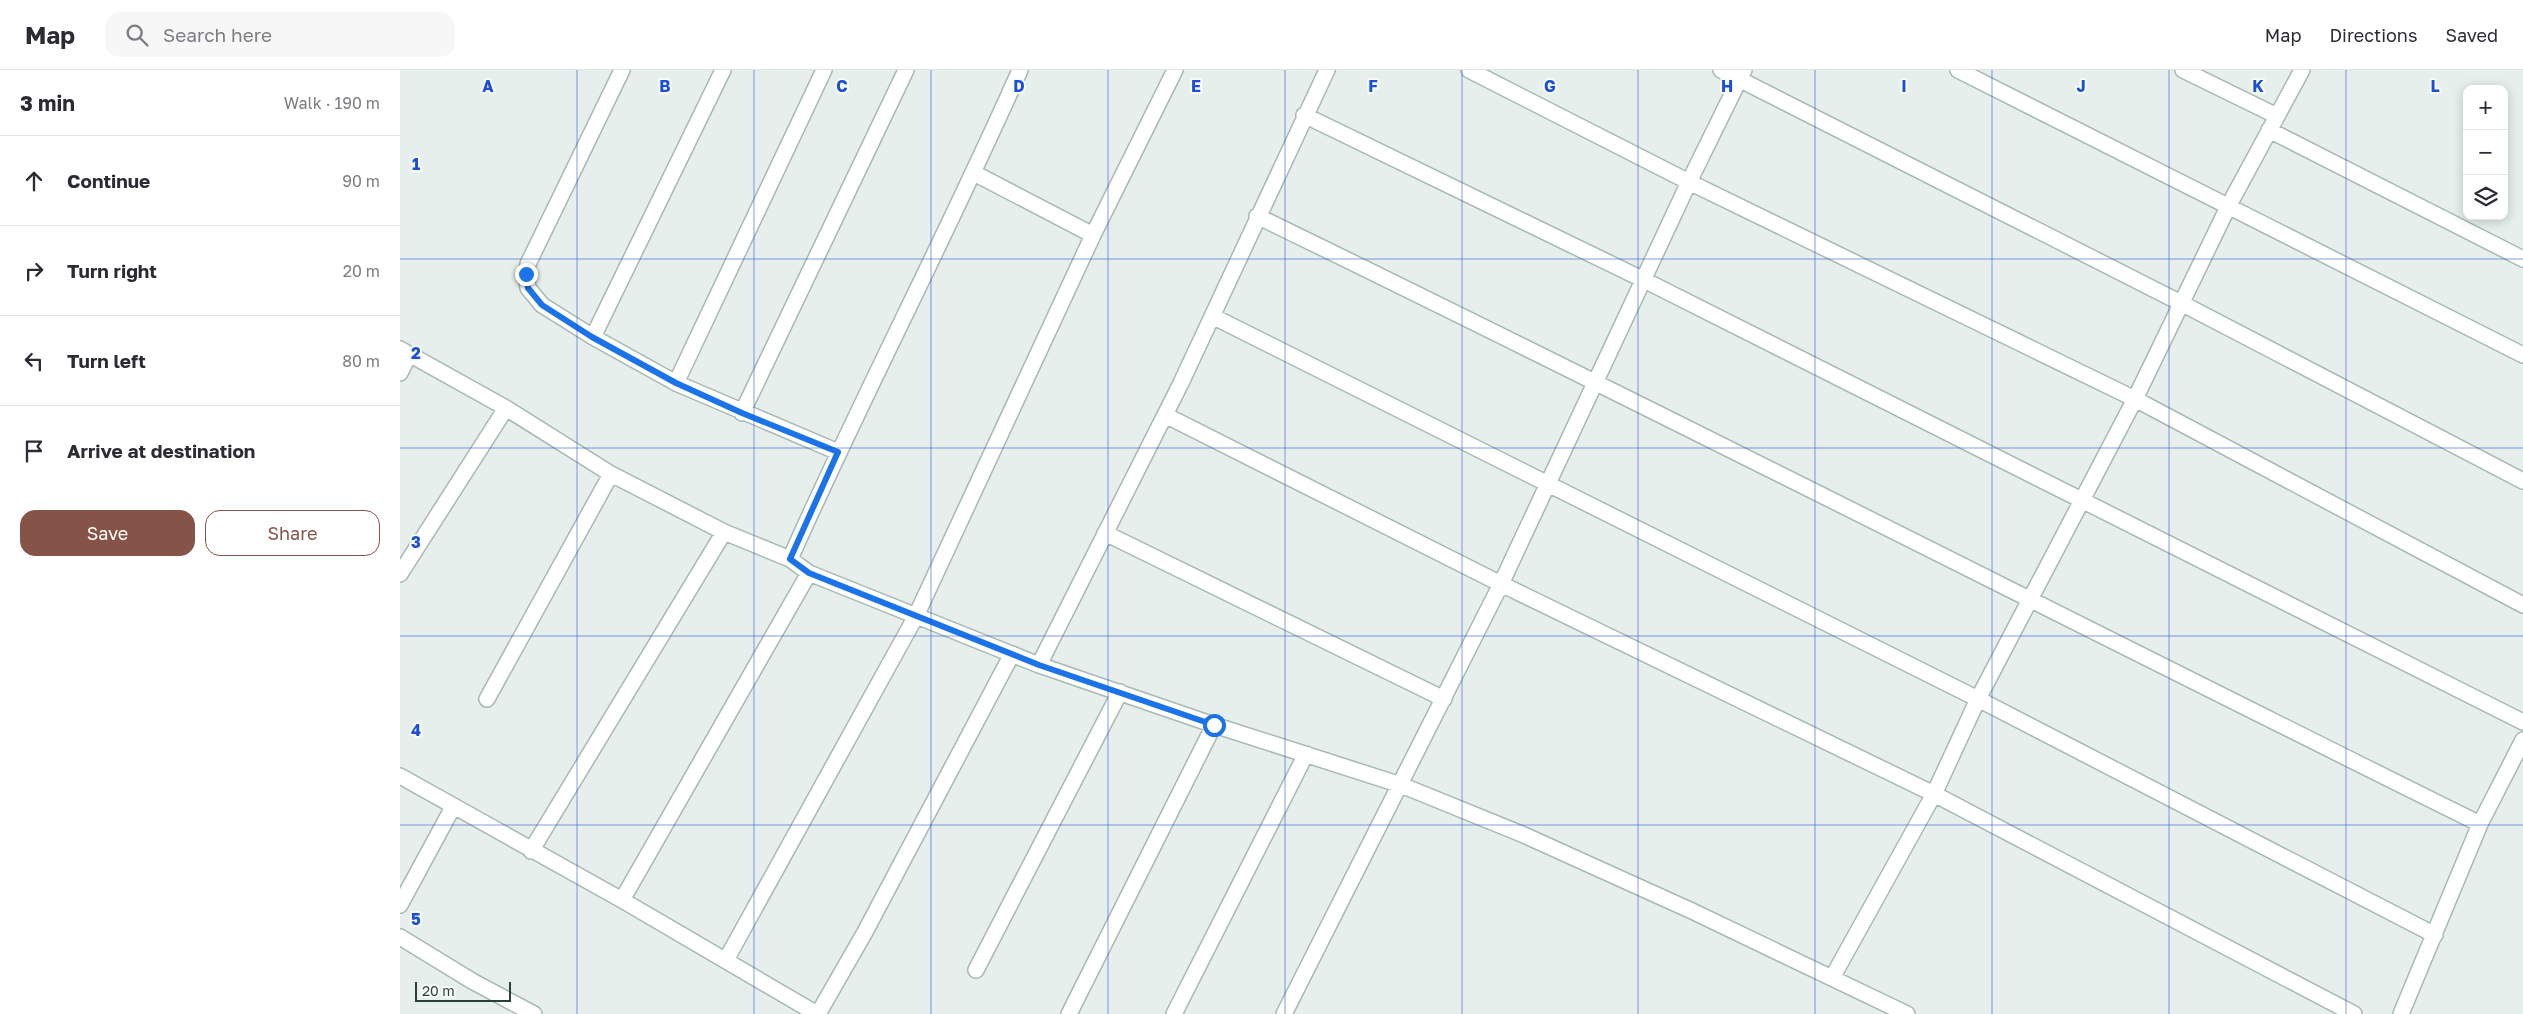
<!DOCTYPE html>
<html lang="en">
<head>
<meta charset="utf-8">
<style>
  body { margin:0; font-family:"Golos Text",sans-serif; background:#f7f7f7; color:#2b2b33 }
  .controls { position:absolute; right:15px; top:15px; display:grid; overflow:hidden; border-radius:10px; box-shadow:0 2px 12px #0003 }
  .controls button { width:45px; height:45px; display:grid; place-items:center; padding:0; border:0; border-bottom:1px solid #e1e1e2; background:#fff; color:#2b2b33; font:25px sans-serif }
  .scale { position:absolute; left:15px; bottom:12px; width:96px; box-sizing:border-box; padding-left:5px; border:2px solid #24423a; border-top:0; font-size:14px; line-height:18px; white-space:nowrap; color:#24423a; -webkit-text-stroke:4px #f7fbf9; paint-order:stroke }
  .stop { position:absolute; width:15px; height:15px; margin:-11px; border:4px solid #1a73e8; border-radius:50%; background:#fff }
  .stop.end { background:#1a73e8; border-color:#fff; box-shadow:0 1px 5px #0008 }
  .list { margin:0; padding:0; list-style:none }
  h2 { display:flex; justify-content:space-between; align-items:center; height:65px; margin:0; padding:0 20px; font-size:21px }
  h2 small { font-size:16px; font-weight:400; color:#7c7c81 }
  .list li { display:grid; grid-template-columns:32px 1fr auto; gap:15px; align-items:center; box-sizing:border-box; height:90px; padding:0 20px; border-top:1px solid #e1e1e2 }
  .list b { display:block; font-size:19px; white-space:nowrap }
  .list em { font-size:16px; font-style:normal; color:#7c7c81 }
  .actions { display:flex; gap:10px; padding:15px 20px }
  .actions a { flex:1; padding:11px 0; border:1px solid #855347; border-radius:15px; text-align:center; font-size:18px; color:#855347 }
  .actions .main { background:#855347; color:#fff }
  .icon { flex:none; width:28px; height:28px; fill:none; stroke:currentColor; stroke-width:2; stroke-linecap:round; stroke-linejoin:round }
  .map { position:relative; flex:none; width:2123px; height:944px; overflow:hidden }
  header { display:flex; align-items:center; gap:30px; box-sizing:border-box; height:70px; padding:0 25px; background:#fff; border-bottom:1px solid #e1e1e2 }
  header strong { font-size:24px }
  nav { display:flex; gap:28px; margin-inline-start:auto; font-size:18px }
  .search { width:350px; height:45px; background:#f7f7f7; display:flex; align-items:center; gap:12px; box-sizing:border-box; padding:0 18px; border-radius:15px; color:#7c7c81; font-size:19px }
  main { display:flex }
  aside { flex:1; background:#fff }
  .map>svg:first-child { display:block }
</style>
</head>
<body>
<header>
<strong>Map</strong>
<div class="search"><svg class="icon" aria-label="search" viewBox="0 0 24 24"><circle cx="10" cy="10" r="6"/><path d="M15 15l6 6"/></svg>Search here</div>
<nav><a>Map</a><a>Directions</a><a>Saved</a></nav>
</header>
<main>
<aside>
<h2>3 min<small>Walk · 190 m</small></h2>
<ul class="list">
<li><svg class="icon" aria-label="ahead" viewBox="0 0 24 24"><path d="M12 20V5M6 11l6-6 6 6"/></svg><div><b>Continue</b></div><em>90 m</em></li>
<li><svg class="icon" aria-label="right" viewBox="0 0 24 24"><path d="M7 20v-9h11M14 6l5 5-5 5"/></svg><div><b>Turn right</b></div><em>20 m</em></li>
<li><svg class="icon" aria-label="left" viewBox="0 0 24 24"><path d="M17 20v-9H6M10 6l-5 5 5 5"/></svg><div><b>Turn left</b></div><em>80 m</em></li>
<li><svg class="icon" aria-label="arrive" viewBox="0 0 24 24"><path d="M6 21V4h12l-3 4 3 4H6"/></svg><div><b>Arrive at destination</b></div></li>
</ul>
<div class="actions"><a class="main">Save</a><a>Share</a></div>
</aside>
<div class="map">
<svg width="2123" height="944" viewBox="0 0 2123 944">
  <rect width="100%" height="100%" fill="#e6efeb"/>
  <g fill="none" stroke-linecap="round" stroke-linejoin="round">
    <defs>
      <path id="street" d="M 222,0 L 128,194 L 126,204 L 128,218 L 142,235 L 193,267 L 276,313 L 438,382
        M 1069,0 L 1289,112 L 1735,329 L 2123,535
        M 1321,0 L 1781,233 L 2123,411
        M 1558,0 L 2123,285
        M 1783,0 L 1877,46
        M 904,45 L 1244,210 L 2123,652
        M 1869,60 L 2123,189
        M 574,103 L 693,165
        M 857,146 C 1267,345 1672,552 2080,754
        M 812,246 L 1578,629 L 2035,865
        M 193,267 L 323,0
        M 0,279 L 106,338 L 211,404 L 324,462 L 390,489 L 409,503 L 639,595 L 814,655 L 1001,715 L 1124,765 L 1292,841 L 1507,944
        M 0,303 L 9,285
        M 276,313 L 424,0
        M 342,343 L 506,0
        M 765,345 L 1101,514 L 1534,724 L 1954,944
        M 705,463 L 1044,629
        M 390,489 C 463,325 547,165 620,0
        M 0,504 L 106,338
        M 639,595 L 781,313 L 927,0
        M 87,629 L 211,404
        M 0,706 L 222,830 L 417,944
        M 131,781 L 324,462
        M 222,830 L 409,503
        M 0,835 L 53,737
        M 0,867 L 72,911 L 134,944
        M 326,890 L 516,546 L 693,165 L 775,0
        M 576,900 L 720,622
        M 1432,908 L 1534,724 L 1578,629 L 1735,329 L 1829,135 L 1902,0
        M 418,944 L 465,862 L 612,584
        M 669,944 L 814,655
        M 774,944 L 906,684
        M 884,944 L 1101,514 L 1289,112 L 1344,0
        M 2001,944 L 2080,754 L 2123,670"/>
    </defs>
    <use href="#street" stroke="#a8b8b2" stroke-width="18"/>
    <use href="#street" stroke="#fff" stroke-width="15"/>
  </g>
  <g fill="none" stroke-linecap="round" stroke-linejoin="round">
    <path stroke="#1a73e8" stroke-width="6" d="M 126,204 L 128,218 L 142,235 L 192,267 L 276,313 L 342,343 L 438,382 L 390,489 L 409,503 L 639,595 L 814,655"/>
  </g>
  <path fill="none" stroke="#1d4ed8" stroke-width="1" stroke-opacity="0.55" d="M 177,0 L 177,944M 354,0 L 354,944M 531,0 L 531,944M 708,0 L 708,944M 885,0 L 885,944M 1062,0 L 1062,944M 1238,0 L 1238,944M 1415,0 L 1415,944M 1592,0 L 1592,944M 1769,0 L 1769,944M 1946,0 L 1946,944M 0,189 L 2123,189M 0,378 L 2123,378M 0,566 L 2123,566M 0,755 L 2123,755"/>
  <g font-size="16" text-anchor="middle" font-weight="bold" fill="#1d4ed8" stroke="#f7fbf9" stroke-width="4" stroke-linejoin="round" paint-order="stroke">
    <text x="88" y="22">A</text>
    <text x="265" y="22">B</text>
    <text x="442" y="22">C</text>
    <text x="619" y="22">D</text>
    <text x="796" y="22">E</text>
    <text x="973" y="22">F</text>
    <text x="1150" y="22">G</text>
    <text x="1327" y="22">H</text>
    <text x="1504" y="22">I</text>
    <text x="1681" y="22">J</text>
    <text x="1858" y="22">K</text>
    <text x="2035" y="22">L</text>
    <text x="16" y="100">1</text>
    <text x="16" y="289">2</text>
    <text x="16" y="478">3</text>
    <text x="16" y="666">4</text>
    <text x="16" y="855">5</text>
  </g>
</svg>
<div class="controls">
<button>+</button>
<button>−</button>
<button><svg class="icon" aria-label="layers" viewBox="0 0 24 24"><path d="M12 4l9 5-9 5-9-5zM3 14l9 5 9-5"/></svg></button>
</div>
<div class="scale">20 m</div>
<div class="stop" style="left:814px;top:655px"></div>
<div class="stop end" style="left:126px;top:204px"></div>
</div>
</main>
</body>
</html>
